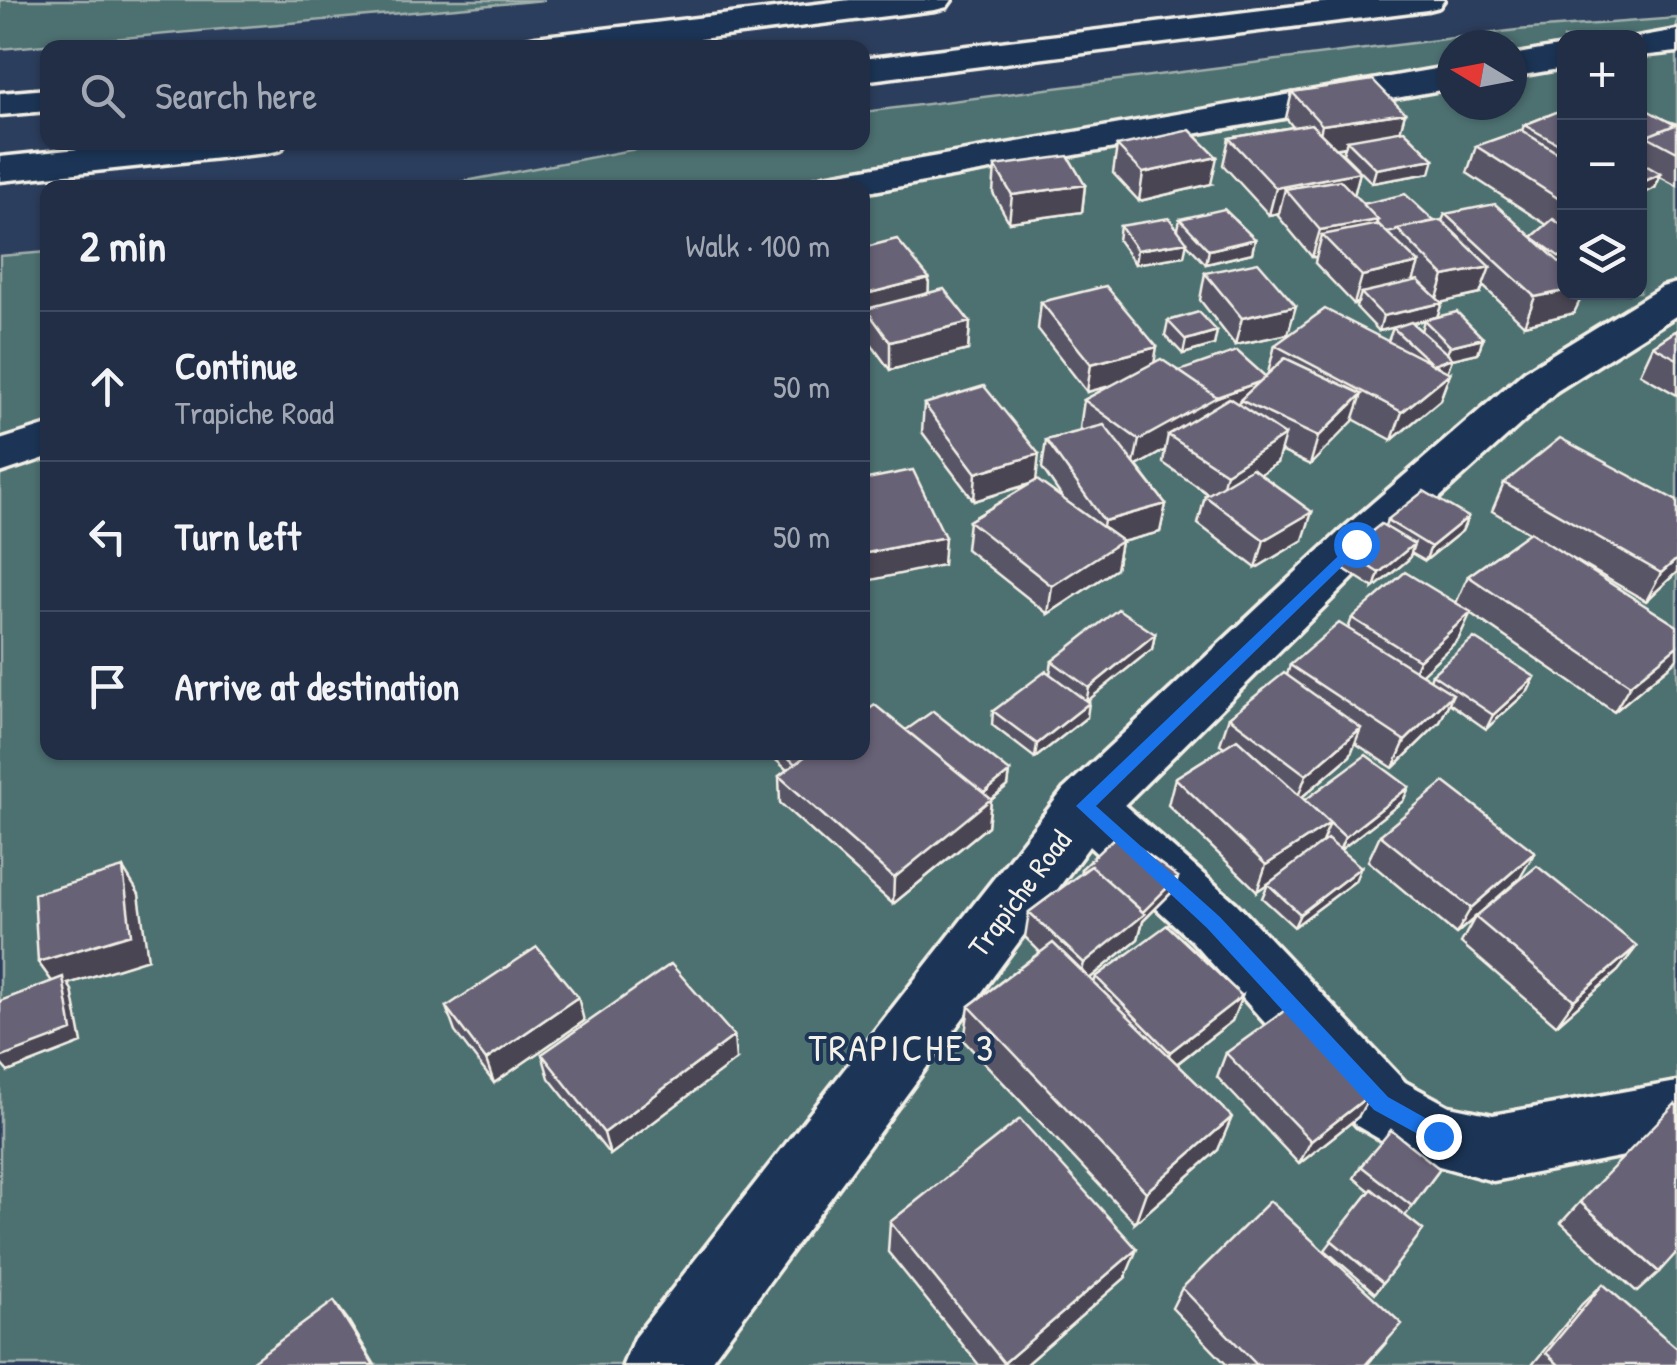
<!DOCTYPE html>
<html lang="en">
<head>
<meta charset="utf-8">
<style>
  body { margin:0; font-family:"Patrick Hand",sans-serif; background:#29364d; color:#f1f3f6 }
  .controls { position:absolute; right:30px; top:30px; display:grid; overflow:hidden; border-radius:20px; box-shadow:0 2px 8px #0004 }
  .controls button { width:90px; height:90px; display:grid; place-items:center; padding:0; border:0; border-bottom:2px solid #3e4a5f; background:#212e46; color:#f1f3f6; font:50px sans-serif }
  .compass { position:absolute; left:1437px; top:30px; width:90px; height:90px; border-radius:50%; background:#212e46; box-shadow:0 2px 8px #0004; rotate:280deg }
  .stop { position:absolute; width:30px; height:30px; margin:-22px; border:8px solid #1a73e8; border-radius:50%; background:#fff }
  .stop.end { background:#1a73e8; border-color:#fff; box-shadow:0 2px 10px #0008 }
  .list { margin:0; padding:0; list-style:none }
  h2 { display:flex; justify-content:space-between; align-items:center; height:130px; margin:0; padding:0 40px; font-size:42px }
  h2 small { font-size:32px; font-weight:400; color:#a2a8b3 }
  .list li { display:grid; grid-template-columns:65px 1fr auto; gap:30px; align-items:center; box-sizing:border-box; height:150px; padding:0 40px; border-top:2px solid #3e4a5f }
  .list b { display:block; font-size:38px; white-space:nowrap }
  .list p { margin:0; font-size:32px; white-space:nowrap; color:#a2a8b3 }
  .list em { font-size:32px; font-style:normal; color:#a2a8b3 }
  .icon { flex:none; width:55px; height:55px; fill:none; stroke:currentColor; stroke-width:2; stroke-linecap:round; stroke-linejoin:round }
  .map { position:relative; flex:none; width:1677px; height:1365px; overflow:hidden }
  .search { position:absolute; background:#212e46; box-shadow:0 2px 8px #0004; left:40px; top:40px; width:830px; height:110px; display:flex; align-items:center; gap:25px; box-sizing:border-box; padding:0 35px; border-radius:20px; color:#a2a8b3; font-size:38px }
  .panel { position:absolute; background:#212e46; box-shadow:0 2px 8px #0004; left:40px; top:180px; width:830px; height:580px; border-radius:20px }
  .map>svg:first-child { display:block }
</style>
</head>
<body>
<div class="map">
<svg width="1677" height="1365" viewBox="0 0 1677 1365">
  <rect width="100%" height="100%" fill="#2c3e5d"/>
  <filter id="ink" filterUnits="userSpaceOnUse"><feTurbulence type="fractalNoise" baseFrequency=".01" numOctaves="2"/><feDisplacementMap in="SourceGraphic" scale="20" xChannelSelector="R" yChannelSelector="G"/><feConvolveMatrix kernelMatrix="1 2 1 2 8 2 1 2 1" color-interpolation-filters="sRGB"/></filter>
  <g filter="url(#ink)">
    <path fill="#4e7071" stroke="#a1b0ac" stroke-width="2.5" fill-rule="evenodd" d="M 0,0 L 545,0 L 0,49 Z
      M 1677,18 L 1677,1365 L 0,1365 L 0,256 L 47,252 L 48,752 L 862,752 L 862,188 L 434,187 L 668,143 L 862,142 L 863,112 L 1517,30 ZM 1564,38 L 1640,38 L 1640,292 L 1564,292 ZM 1452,45 L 1512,45 L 1512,105 L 1452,105 Z"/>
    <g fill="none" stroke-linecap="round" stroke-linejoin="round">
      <defs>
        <path id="minor" d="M 1085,782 L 1106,789 L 1236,903 L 1405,1082 L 1449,1106 L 1493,1115 L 1677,1082 L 1677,1146 L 1493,1181 L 1414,1159 L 1357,1126 L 1192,941 L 1064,823 L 1056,806 L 1064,789 Z"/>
        <path id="tertiary" d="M 1677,30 L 1677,52 L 1640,56 L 1640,38 L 1632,38 Z
          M 1564,46 L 1564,68 L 1512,77 L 1512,55 Z
          M 1452,66 L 1452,88 L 862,193 L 862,188 L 804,188 L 810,180 L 824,176 Z
          M 1677,283 L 1677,315 L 1557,391 L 1374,557 L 1106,823 L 708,1365 L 623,1365 L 634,1338 L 1064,789 L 1338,533 L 1525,371 L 1662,287 Z
          M 48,425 L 48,457 L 0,473 L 0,440 Z"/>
        <path id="motorway" d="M 850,0 L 952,0 L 947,7 L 935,10 L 628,48 L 519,48 L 523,40 L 536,37 Z
          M 1344,0 L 1444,0 L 1439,7 L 1427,10 L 862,81 L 862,59 Z
          M 48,89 L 48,111 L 0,115 L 0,93 Z
          M 147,142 L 286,142 L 281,150 L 267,153 L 0,181 L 0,157 Z"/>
      </defs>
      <use href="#minor" stroke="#f4f1e8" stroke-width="7"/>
      <use href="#tertiary" stroke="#f4f1e8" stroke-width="7"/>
      <use href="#motorway" stroke="#f4f1e8" stroke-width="7"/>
      <use href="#minor" fill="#1d3557" fill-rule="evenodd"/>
      <use href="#tertiary" fill="#1d3557" fill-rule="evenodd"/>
      <use href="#motorway" fill="#1d3557" fill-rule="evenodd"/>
    </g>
    <path fill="#595466" stroke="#f4f1e8" stroke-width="2.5" d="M 1292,92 L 1405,113 L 1400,130 L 1430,173 L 1372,183 L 1343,154 L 1345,147 L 1337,149 L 1360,172 L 1354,195 L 1363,204 L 1434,221 L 1442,221 L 1445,214 L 1532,237 L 1547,225 L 1467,173 L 1476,146 L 1522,131 L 1524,125 L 1564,109 L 1564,292 L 1574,313 L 1524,325 L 1483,286 L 1480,294 L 1442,302 L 1437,317 L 1412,323 L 1421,331 L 1424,320 L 1483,338 L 1478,353 L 1452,359 L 1447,371 L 1450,373 L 1440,400 L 1392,440 L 1353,419 L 1310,465 L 1281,451 L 1277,463 L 1260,474 L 1303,540 L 1256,568 L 1198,524 L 1205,496 L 1208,494 L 1163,463 L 1165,450 L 1137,466 L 1166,504 L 1160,532 L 1121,542 L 1116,569 L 1048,614 L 966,549 L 969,521 L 1030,484 L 974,501 L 922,432 L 924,404 L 1064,500 L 1042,468 L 1046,440 L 1083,431 L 1080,428 L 1084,400 L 1112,385 L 1087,392 L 1038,329 L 1041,302 L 1154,362 L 1179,371 L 1266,377 L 1269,373 L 1268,373 L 1275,345 L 1388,341 L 1393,328 L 1397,326 L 1379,331 L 1356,307 L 1357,303 L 1354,304 L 1315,263 L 1316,257 L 1312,257 L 1278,216 L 1279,213 L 1269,215 L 1223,165 L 1229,138 L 1293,127 L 1286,118 Z
      M 1640,112 L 1677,124 L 1677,186 L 1660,177 L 1655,188 L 1640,195 Z
      M 1117,146 L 1211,184 L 1139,201 L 1113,173 Z
      M 995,166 L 1085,185 L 1082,212 L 1009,222 L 993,193 Z
      M 1180,219 L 1255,239 L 1252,253 L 1206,264 L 1186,243 L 1184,256 L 1135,264 L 1118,240 L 1120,226 L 1178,229 Z
      M 862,248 L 929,278 L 928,293 L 970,322 L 968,350 L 890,370 L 866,337 Z
      M 1205,273 L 1288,334 L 1235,345 L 1200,300 Z
      M 1168,321 L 1217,331 L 1214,345 L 1183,354 L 1165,335 Z
      M 1677,330 L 1677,395 L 1640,374 L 1653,346 Z
      M 1504,483 L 1677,501 L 1677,572 L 1646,601 L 1556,549 L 1674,662 L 1614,712 L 1470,613 L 1458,640 L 1421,674 L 1430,680 L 1432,674 L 1535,677 L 1528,691 L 1486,729 L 1449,703 L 1440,722 L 1393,768 L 1355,743 L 1350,756 L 1302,797 L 1305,800 L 1409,787 L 1403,801 L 1340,850 L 1355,881 L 1294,927 L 1262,898 L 1268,884 L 1276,878 L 1257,891 L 1168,805 L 1175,778 L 1224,747 L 1220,744 L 1229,717 L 1287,675 L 1290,665 L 1348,629 L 1352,618 L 1456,603 L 1468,576 L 1529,533 L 1492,511 Z
      M 1468,517 L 1462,531 L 1425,561 L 1411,553 L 1409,559 L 1374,588 L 1341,567 L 1346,552 L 1385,526 L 1387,520 Z
      M 1155,634 L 1152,649 L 1086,701 L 1087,717 L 1035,758 L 992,725 L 993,711 L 1050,674 L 1052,661 Z
      M 906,730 L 1010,772 L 1008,786 L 991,800 L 988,826 L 893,904 L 780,803 L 779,776 L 787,770 L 767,752 L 862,752 Z
      M 1380,835 L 1520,878 L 1456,934 L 1368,861 Z
      M 1081,869 L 1178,877 L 1174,890 L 1143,921 L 1138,939 L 1090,978 L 1094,983 L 1096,977 L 1242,996 L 1232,1021 L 1177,1064 L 1218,1150 L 1135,1223 L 964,1041 L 969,1006 L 1040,952 L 1025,937 L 1029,912 L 1080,874 Z
      M 1475,917 L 1637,946 L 1618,971 L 1556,1025 L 1461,943 Z
      M 446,1007 L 584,1021 L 494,1083 L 455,1032 Z
      M 1226,1053 L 1358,1117 L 1299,1164 L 1217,1077 Z
      M 542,1054 L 736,1060 L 610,1155 L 549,1078 Z
      M 1361,1166 L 1440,1169 L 1405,1216 L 1423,1230 L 1375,1293 L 1325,1250 L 1370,1191 L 1354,1178 Z
      M 1580,1202 L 1659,1272 L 1637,1292 L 1561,1223 Z
      M 890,1222 L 1125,1278 L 1025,1365 L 979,1365 L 888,1252 Z
      M 1603,1284 L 1677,1365 L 1532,1365 L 1582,1304 Z
      M 1182,1288 L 1386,1343 L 1367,1365 L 1227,1365 L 1172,1308 Z"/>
    <path fill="#494553" stroke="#f4f1e8" stroke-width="2.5" d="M 1405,113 L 1398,139 L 1347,140 L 1345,147 L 1316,152 L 1322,125 Z
      M 1217,157 L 1211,184 L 1139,201 L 1143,173 Z
      M 1434,159 L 1430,173 L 1372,183 L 1376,169 Z
      M 1360,172 L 1353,199 L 1285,189 L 1279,213 L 1269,215 L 1276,188 Z
      M 1661,174 L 1655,188 L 1640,195 L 1640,183 Z
      M 1085,185 L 1082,212 L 1009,222 L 1012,195 Z
      M 1378,220 L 1369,248 L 1322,235 L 1316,257 L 1312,257 L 1320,230 Z
      M 1255,239 L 1252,253 L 1206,264 L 1209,250 Z
      M 1187,242 L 1184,256 L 1135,264 L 1137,250 Z
      M 1419,263 L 1410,291 L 1361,293 L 1358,303 L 1354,304 L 1362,276 Z
      M 1490,267 L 1480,294 L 1435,304 L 1444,276 Z
      M 929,278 L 928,305 L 866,309 L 866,322 L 862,323 L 862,295 Z
      M 1564,291 L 1564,292 L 1584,292 L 1574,313 L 1524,325 L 1535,297 Z
      M 1442,303 L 1437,317 L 1379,331 L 1383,316 Z
      M 1296,306 L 1288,334 L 1235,345 L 1242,318 Z
      M 970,322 L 968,350 L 890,370 L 890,342 Z
      M 1217,331 L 1214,345 L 1183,354 L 1186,340 Z
      M 1483,338 L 1478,353 L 1452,359 L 1447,373 L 1433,365 L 1444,361 L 1450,346 Z
      M 1157,347 L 1152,375 L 1087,392 L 1091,364 Z
      M 1450,373 L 1440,400 L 1392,440 L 1402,412 Z
      M 1268,379 L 1240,400 L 1240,402 L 1213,412 L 1168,435 L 1165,450 L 1133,468 L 1139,440 L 1208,400 Z
      M 866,391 L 866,419 L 862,420 L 862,392 Z
      M 1362,394 L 1353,421 L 1310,465 L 1318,437 Z
      M 1285,435 L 1277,463 L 1219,501 L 1226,473 Z
      M 1039,454 L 1036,482 L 974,501 L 976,473 Z
      M 1166,504 L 1160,532 L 1121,542 L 1116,569 L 1048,614 L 1052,586 L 1099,549 L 1104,521 Z
      M 1312,512 L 1303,540 L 1256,568 L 1264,540 Z
      M 1468,517 L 1462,531 L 1425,561 L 1431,547 Z
      M 945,537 L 943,565 L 862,582 L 862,554 Z
      M 1414,544 L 1409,559 L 1374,588 L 1379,573 Z
      M 1677,559 L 1677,572 L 1646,601 L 1661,573 Z
      M 1471,612 L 1458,640 L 1407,688 L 1419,660 Z
      M 1155,634 L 1152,649 L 1086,702 L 1089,688 Z
      M 1677,646 L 1677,658 L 1674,662 L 1614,712 L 1630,685 Z
      M 1535,677 L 1528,691 L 1486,729 L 1493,715 Z
      M 1453,694 L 1440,722 L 1393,768 L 1405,741 Z
      M 1089,703 L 1087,717 L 1035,758 L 1037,744 Z
      M 1361,728 L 1350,756 L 1296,802 L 1306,775 Z
      M 1010,772 L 1008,786 L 991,800 L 988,826 L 893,904 L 894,878 L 979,797 Z
      M 1409,787 L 1403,801 L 1339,851 L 1345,837 Z
      M 1330,823 L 1319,849 L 1257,891 L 1266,865 Z
      M 1535,852 L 1520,878 L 1456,934 L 1471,908 Z
      M 1361,867 L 1355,881 L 1294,927 L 1300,914 Z
      M 123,868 L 139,894 L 148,959 L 68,984 L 72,990 L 82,1043 L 8,1072 L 0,1063 L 0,1058 L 56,987 L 38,962 Z
      M 1178,877 L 1174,890 L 1143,921 L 1138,939 L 1078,988 L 1084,963 L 1140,914 Z
      M 1637,946 L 1618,971 L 1556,1025 L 1574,1000 Z
      M 1242,996 L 1232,1021 L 1162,1075 L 1170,1052 Z
      M 578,997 L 584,1021 L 494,1083 L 486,1060 Z
      M 734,1036 L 736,1060 L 610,1155 L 604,1133 Z
      M 1371,1094 L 1358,1117 L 1299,1164 L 1311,1141 Z
      M 1232,1117 L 1218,1150 L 1135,1223 L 1146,1192 Z
      M 1137,1249 L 1125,1278 L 1025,1365 L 1004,1365 L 1004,1363 Z
      M 334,1301 L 348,1320 L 375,1365 L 374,1365 Z"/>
    <path fill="#686277" stroke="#f4f1e8" stroke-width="2.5" d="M 1373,80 L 1405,113 L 1322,125 L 1292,92 Z
      M 1564,109 L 1564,147 L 1524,125 Z
      M 1645,109 L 1675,125 L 1647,136 L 1645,141 L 1640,144 L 1640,112 Z
      M 1311,124 L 1360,172 L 1276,188 L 1229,138 Z
      M 1677,124 L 1677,152 L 1647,136 Z
      M 1190,130 L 1217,157 L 1143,173 L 1117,146 Z
      M 1404,130 L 1434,159 L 1376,169 L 1347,140 Z
      M 1521,130 L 1564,157 L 1564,202 L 1476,146 Z
      M 1068,156 L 1085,185 L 1012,195 L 995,166 Z
      M 1640,162 L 1661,174 L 1640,183 Z
      M 1340,180 L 1378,220 L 1320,230 L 1285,189 Z
      M 1405,194 L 1434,221 L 1397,229 L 1396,231 L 1388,233 L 1376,224 L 1378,220 L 1363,204 Z
      M 1495,204 L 1564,266 L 1564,291 L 1535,297 L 1445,214 Z
      M 1224,209 L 1255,239 L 1209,250 L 1180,219 Z
      M 1169,218 L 1187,242 L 1137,250 L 1120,226 Z
      M 1553,219 L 1564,227 L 1564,260 L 1532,237 Z
      M 1441,220 L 1490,267 L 1444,276 L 1397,229 Z
      M 1378,224 L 1419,263 L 1362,276 L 1322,235 Z
      M 897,239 L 929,278 L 862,295 L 862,248 Z
      M 1258,262 L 1296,306 L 1242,318 L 1205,273 Z
      M 1418,280 L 1442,303 L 1383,316 L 1361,293 Z
      M 1106,286 L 1157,347 L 1091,364 L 1041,302 Z
      M 944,289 L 970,322 L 890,342 L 866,309 Z
      M 1325,309 L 1450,373 L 1402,412 L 1275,345 Z
      M 1199,312 L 1217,331 L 1186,340 L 1168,321 Z
      M 1457,312 L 1483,338 L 1450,346 L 1424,320 Z
      M 1411,322 L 1452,358 L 1433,365 L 1393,328 Z
      M 1677,330 L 1677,359 L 1653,346 Z
      M 1237,351 L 1266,377 L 1259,382 L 1214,398 L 1217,397 L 1179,371 Z
      M 1285,358 L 1362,394 L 1318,437 L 1240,400 Z
      M 1161,359 L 1217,397 L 1139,440 L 1084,400 Z
      M 984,386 L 1039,454 L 976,473 L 924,404 Z
      M 1229,398 L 1285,435 L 1226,473 L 1168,435 Z
      M 1104,425 L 1166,504 L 1104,521 L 1046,440 Z
      M 1560,438 L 1677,501 L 1677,559 L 1661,573 L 1504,483 Z
      M 1252,468 L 1312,512 L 1264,540 L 1205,496 Z
      M 913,470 L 945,537 L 862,554 L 862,480 Z
      M 1037,480 L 1122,541 L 1052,586 L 969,521 Z
      M 1424,491 L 1468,517 L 1431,547 L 1387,520 Z
      M 1381,524 L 1414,544 L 1379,573 L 1346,552 Z
      M 1530,532 L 1677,626 L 1677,646 L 1630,685 L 1468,576 Z
      M 1405,572 L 1471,612 L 1419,660 L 1352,618 Z
      M 1118,609 L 1155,634 L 1089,688 L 1052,661 Z
      M 1339,623 L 1453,694 L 1405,741 L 1290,665 Z
      M 1474,638 L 1535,677 L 1493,715 L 1432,674 Z
      M 1046,671 L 1089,703 L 1037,744 L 993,711 Z
      M 1284,673 L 1361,728 L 1306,775 L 1229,717 Z
      M 875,705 L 991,799 L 894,878 L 779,776 L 811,752 L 862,752 L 862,714 Z
      M 933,711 L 1010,772 L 984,793 L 906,730 Z
      M 1237,739 L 1330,823 L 1266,865 L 1175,778 Z
      M 782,752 L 811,752 L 795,764 Z
      M 1366,755 L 1409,787 L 1345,837 L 1305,800 Z
      M 1444,782 L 1535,852 L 1471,908 L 1380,835 Z
      M 1119,833 L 1178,877 L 1143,912 L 1091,866 L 1083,871 L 1081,869 Z
      M 1327,839 L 1361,867 L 1300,914 L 1268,884 Z
      M 1091,866 L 1145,914 L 1084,963 L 1029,912 Z
      M 1537,866 L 1637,946 L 1574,1000 L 1475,917 Z
      M 123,868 L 131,934 L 38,962 L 34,894 Z
      M 1167,925 L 1242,996 L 1170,1052 L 1096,977 Z
      M 1053,943 L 1232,1117 L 1146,1192 L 969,1006 Z
      M 537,947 L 578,997 L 486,1060 L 446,1007 Z
      M 671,964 L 734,1036 L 604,1133 L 542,1054 Z
      M 63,977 L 72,1031 L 0,1058 L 0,1001 Z
      M 1287,1009 L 1371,1094 L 1311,1141 L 1226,1053 Z
      M 1675,1104 L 1677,1106 L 1677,1252 L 1659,1272 L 1580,1202 Z
      M 1020,1119 L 1137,1249 L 1004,1363 L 890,1222 Z
      M 1391,1130 L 1440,1169 L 1412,1206 L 1361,1166 Z
      M 1372,1189 L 1423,1230 L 1383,1283 L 1331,1240 Z
      M 1270,1201 L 1402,1324 L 1365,1365 L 1257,1365 L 1182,1288 Z
      M 1603,1284 L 1677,1348 L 1677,1365 L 1559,1365 L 1546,1353 Z
      M 334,1301 L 374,1365 L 247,1365 Z"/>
  </g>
  <path fill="#1a73e8" d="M 1356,539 L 1363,544 L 1361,548 L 1096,806 L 1220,917 L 1388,1097 L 1445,1129 L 1445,1143 L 1438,1145 L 1374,1110 L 1207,928 L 1076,806 Z"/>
  <g text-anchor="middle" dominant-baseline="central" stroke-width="8" stroke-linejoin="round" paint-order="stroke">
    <g font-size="30" fill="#f4f1e8" stroke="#1d3557">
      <text transform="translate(1019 893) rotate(-53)">Trapiche Road</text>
    </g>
    <g font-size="38" letter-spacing="2.5" fill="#f4f1e8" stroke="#1d3557">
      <text x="902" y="1047">TRAPICHE 3</text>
    </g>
  </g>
</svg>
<div class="controls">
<button>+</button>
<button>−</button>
<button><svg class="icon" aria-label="layers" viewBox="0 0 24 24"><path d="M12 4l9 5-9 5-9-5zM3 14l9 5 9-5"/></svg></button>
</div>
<svg class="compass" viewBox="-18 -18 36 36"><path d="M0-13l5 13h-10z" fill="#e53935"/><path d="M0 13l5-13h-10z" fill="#a2a8b3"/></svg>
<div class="stop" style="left:1356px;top:544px"></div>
<div class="stop end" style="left:1438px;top:1136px"></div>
<div class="search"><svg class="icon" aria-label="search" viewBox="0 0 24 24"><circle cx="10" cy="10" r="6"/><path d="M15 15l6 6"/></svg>Search here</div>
<section class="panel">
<h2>2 min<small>Walk · 100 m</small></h2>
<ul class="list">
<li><svg class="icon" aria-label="ahead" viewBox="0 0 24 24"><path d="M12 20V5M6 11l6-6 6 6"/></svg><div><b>Continue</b><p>Trapiche Road</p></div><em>50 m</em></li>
<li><svg class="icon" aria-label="left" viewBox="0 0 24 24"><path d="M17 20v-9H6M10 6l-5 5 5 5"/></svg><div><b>Turn left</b></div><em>50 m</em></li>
<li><svg class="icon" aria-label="arrive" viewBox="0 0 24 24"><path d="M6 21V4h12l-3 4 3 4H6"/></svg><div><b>Arrive at destination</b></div></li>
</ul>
</section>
</div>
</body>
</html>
